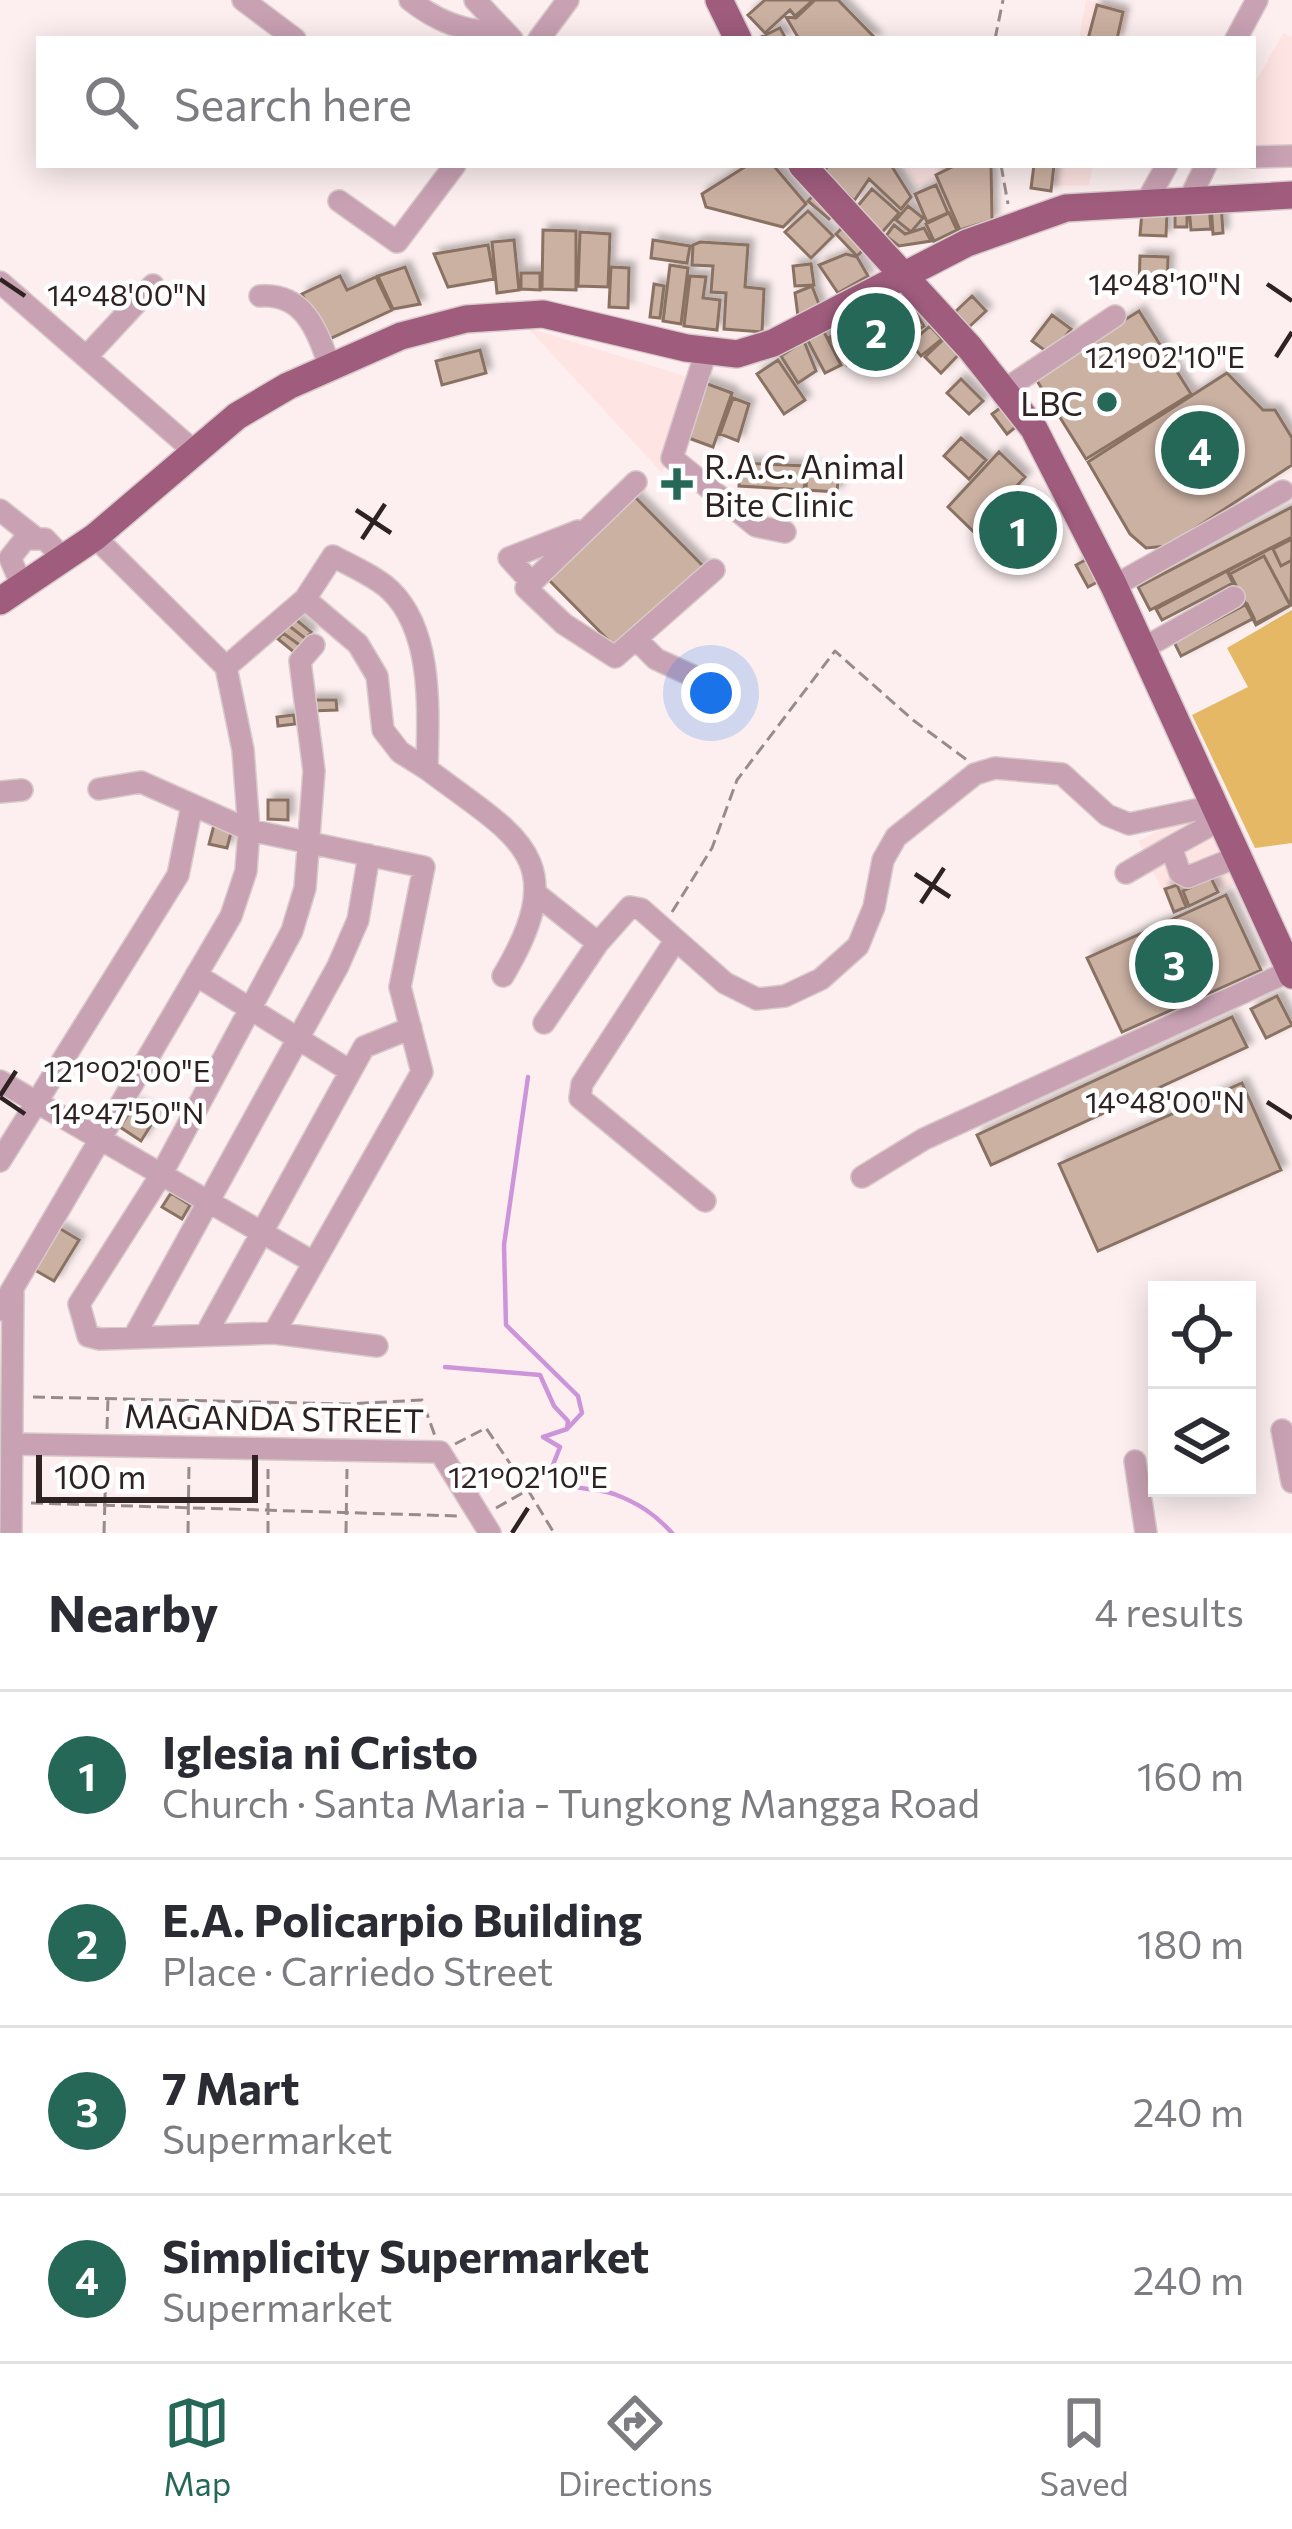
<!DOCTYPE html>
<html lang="en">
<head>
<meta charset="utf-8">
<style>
  body { margin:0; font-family:Commissioner,sans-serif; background:#f2f2f3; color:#2b2b33 }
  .controls { position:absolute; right:36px; bottom:36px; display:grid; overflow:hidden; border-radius:0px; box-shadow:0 6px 30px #0003 }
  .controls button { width:108px; height:108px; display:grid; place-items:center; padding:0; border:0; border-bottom:3px solid #e1e1e2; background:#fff; color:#2b2b33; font:60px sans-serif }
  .scale { position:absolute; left:36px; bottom:30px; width:222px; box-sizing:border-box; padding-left:12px; border:6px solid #2e2222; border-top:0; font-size:33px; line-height:42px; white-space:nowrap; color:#2e2222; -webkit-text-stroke:9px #fff; paint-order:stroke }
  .you { position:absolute; left:711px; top:693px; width:42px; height:42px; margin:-30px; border:9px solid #fff; border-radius:50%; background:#1a73e8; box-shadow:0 0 0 18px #1a73e833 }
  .badge { display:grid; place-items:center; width:78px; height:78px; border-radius:50%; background:#266857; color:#fff; font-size:39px; font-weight:700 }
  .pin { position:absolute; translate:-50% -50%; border:6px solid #fff; box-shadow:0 3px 12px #0006 }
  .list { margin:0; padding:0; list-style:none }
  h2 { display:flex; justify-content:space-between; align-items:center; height:156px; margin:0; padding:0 48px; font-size:51px }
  h2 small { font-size:39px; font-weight:400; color:#7c7c81 }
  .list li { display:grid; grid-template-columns:78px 1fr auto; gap:36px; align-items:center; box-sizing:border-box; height:168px; padding:0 48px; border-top:3px solid #e1e1e2 }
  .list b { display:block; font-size:45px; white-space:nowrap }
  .list p { margin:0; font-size:39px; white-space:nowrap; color:#7c7c81 }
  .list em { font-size:39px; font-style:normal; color:#7c7c81 }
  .icon { flex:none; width:66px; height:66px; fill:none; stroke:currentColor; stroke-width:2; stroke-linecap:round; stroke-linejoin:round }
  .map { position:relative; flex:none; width:1292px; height:1533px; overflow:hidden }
  .search { position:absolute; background:#fff; box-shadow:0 6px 30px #0003; left:36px; right:36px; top:36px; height:132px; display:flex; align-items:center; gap:30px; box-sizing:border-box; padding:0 42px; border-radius:0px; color:#7c7c81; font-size:45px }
  .sheet { height:828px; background:#fff }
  nav { display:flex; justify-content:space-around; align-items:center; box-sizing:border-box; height:168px; border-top:3px solid #e1e1e2; background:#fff; font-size:33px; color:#7c7c81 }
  nav a { display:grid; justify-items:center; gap:6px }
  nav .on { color:#266857 }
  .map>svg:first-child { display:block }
</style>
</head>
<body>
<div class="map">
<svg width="1292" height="1533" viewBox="0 0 1292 1533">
  <defs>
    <filter id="shadow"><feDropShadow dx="5.5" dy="-5.5" stdDeviation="3" flood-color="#0004"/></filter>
  </defs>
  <rect width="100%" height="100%" fill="#fdefef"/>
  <path fill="#fee4e3" d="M 1086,0 L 1130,9 L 1123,39 L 1079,39 Z
    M 1283,33 L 1292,37 L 1292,168 L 1207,170 L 1210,165 L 1253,165 L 1253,86 Z
    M 905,165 L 992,165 L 996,219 L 959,233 L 935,179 L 916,186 Z
    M 1057,165 L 1093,165 L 1089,185 L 1053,186 Z
    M 528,328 L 695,379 L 662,473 Z
    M 1206,809 L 1242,881 L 1174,914 L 1138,841 Z"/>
  <path fill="#e4b865" d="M 1292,610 L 1292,843 L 1255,848 L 1192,715 L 1248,687 L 1227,648 Z"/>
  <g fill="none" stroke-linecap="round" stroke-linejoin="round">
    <path stroke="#cc95d9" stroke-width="4.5" d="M 528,1077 L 504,1245 L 506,1325 L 578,1396 L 582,1413 L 567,1429
      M 445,1367 L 540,1375 L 554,1406 L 568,1421 L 567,1429 L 543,1437 L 560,1447 L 551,1470 C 572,1495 587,1485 614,1494 C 638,1503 655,1514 672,1533"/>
  </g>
  <path fill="#cbb1a2" stroke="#8a7264" stroke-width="3" filter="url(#shadow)" d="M 765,0 L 811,0 L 812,1 L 795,16 L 790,10 L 765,33 L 748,15 Z
    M 815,0 L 838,0 L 876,39 L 799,39 L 786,17 L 796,18 Z
    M 1097,5 L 1123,12 L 1117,39 L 1088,39 Z
    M 780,28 L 786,39 L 757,39 Z
    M 748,165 L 773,165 L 806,204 L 783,227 L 706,207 L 702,194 Z
    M 829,165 L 891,165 L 911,197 L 901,209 L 869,179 L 854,201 L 824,171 Z
    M 956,165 L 991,165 L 992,220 L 960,230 L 936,175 Z
    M 1034,165 L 1054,165 L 1051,191 L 1031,188 Z
    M 936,185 L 948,213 L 927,222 L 915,194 Z
    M 872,189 L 899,213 L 878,237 L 851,214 Z
    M 816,192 L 837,210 L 829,219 L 808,201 Z
    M 1221,203 L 1223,233 L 1213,234 L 1211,204 Z
    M 1209,205 L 1211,229 L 1191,230 L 1189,207 Z
    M 908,206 L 923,218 L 911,232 L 896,220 Z
    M 1175,207 L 1187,207 L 1187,227 L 1175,227 Z
    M 808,211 L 833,236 L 811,258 L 785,232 Z
    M 1142,212 L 1167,213 L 1166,236 L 1140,235 Z
    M 949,213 L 957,230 L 934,241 L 926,224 Z
    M 845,225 L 867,246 L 857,256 L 836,234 Z
    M 894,225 L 905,234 L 924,228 L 931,241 L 899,246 L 886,236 Z
    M 543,230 L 576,231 L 576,290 L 542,289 Z
    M 580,232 L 610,234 L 608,287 L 578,286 Z
    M 514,240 L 519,290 L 497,293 L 492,242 Z
    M 653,240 L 690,246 L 687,263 L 651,258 Z
    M 700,242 L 748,245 L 745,287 L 764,289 L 762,332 L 724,329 L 726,293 L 711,292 L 713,266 L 692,265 L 693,245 Z
    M 488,245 L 494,279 L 448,287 L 434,254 Z
    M 846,254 L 857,257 L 868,276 L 838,293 L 819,265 Z
    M 1140,256 L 1168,257 L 1167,289 L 1139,288 Z
    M 811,264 L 814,285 L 795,286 L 793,266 Z
    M 670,265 L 688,268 L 681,324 L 663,321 Z
    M 405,267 L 420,304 L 393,309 L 378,276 Z
    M 611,267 L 629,268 L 628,308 L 609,307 Z
    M 521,273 L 540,273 L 540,290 L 521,289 Z
    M 340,276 L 347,290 L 376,277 L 392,310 L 325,341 L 302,294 Z
    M 690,276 L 706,277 L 703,298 L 720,300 L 717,330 L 684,326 Z
    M 654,284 L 664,286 L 660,318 L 650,317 Z
    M 812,286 L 820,307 L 798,316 L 795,293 Z
    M 972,296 L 986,311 L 969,327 L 955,312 Z
    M 911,305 L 924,326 L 900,341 L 885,316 Z
    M 1139,311 L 1191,394 L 1086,459 L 1034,376 Z
    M 877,313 L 893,341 L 875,351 L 860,323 Z
    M 1052,315 L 1071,329 L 1051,355 L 1032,341 Z
    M 855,321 L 873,349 L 847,365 L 830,337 Z
    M 930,326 L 942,339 L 921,356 L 910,343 Z
    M 823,330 L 841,365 L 825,373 L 807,339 Z
    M 947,336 L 962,351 L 941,373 L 925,357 Z
    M 804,341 L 816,371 L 798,383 L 781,356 Z
    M 480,350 L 486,373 L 442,385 L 436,361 Z
    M 778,360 L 805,400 L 784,414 L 757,374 Z
    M 1227,373 L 1263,410 L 1275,410 L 1292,438 L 1292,465 L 1168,546 L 1146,548 L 1130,534 L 1088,462 Z
    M 961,379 L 983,401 L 969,414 L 947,393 Z
    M 702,382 L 732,393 L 713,447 L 683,436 Z
    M 733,398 L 749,404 L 738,441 L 720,434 Z
    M 1007,403 L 1022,422 L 1007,434 L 992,414 Z
    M 961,438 L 986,460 L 969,479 L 944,456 Z
    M 999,452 L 1025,477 L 974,532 L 948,507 Z
    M 741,463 L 806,466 L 804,490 L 739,486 Z
    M 807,469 L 839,471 L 837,492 L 806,490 Z
    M 633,495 L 705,568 L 620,652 L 548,579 Z
    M 1029,505 L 1045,523 L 1007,555 L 992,537 Z
    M 1292,507 L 1292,537 L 1150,610 L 1138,587 Z
    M 1292,537 L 1291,605 L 1256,625 L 1228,571 Z
    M 1292,539 L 1292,560 L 1281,566 L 1273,549 Z
    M 1093,556 L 1105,578 L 1088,587 L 1076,565 Z
    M 1264,556 L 1290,605 L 1256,623 L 1230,574 Z
    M 1227,571 L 1233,583 L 1162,620 L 1156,609 Z
    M 1247,604 L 1254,618 L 1181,656 L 1174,642 Z
    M 294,618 L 311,632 L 306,639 L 288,625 Z
    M 288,625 L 306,639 L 301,646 L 283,633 Z
    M 283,633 L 301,646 L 295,653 L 278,639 Z
    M 310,700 L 336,700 L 337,710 L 310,711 Z
    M 294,715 L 295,724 L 278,726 L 277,717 Z
    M 268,800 L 288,800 L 288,820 L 268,819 Z
    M 214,825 L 232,829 L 227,848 L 209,844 Z
    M 1211,878 L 1218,892 L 1189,906 L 1183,891 Z
    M 1177,885 L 1186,907 L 1174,912 L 1165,889 Z
    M 1226,895 L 1261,970 L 1122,1032 L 1087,958 Z
    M 1277,996 L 1292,1025 L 1266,1038 L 1251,1009 Z
    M 1232,1017 L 1247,1047 L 991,1165 L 977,1135 Z
    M 1242,1083 L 1281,1170 L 1098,1251 L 1059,1164 Z
    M 135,1104 L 156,1117 L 141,1141 L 120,1127 Z
    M 171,1193 L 190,1205 L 182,1219 L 162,1207 Z
    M 59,1228 L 79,1240 L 54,1281 L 33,1269 Z"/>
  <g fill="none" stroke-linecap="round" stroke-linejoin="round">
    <defs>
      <path id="minor" d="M 243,0 L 295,39
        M 410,0 C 435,20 468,35 500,30
        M 475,0 L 512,39
        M 539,39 L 568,0
        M 1236,39 L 1257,0
        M 1253,157 L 1292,156
        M 1190,198 L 1206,165
        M 1148,199 L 1167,165
        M 339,201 L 397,242 L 455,165
        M 0,282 L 195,452
        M 260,296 C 305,293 317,331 330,367
        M 706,352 L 672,458 L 756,526 L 785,532
        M 88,355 L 153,285
        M 1004,390 L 1115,316
        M 636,482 L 526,588 L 564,624 L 615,657 L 714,570
        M 0,510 L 33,536
        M 531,582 L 509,558 L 578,531
        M 22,586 L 10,558 L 25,539 L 45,539 L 64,559
        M 1114,586 L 1283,491
        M 305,599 L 358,644 L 377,676 L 383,730 L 400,752 L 427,769
        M 636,639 L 656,659 L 693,676
        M 314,645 L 300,661 L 314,771 L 305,888 L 292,931 L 161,1175 L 79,1304 L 88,1336 L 100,1339 L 274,1333 L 377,1346
        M 1142,649 L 1234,597
        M 226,667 L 305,599 L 333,556 C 351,566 375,576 390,590 C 434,632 428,712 427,769 C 517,837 574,857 503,976
        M 99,789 L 141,782 L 249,830 L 424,867 L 400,987 L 422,1072 L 274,1333
        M 0,792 L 22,790
        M 1220,820 L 1171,847 L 1180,873 L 1188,877 L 1237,857
        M 1126,873 L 1171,847
        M 535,893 L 598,943 L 630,907 L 641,909 L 725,983 L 757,999 L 785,996 L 821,979 L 858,946 L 874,907 L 883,860 L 896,837 L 975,774 L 995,768 L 1062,774 L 1107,815 L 1129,824 L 1214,806
        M 675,941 L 582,1084 L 580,1098 L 705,1201
        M 196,975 L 350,1071
        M 544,1023 L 598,943
        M 0,1081 L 313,1262
        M 0,1161 L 178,875 L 192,805
        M 862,1177 L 924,1139 L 1290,971
        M 0,1310 L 231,916 L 246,871 L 249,830 L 243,750 L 226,667 L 95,537
        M 206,1334 L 364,1047 L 411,1028
        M 135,1335 L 338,966 L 358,920 L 369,855
        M 1282,1430 L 1292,1482
        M 12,1444 L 440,1452 L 490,1533
        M 1135,1461 L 1146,1533
        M 11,1533 L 13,1288"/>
      <path id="major" d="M 719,0 L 738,39
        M 802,165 L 970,348 L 1034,429 L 1114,586 L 1292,975
        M 0,601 L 95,537 L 237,416 L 288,386 L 401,336 L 466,319 L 543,314 L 686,348 L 737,354 L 773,343 L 967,243 L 1066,208 L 1292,195"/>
    </defs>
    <use href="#minor" stroke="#d8caca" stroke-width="24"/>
    <use href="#major" stroke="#d8caca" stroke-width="30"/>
    <path stroke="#988b8b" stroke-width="3" stroke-dasharray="12 6" stroke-linecap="butt" d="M 995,39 L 1003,0
      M 1001,165 L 1008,204
      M 672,912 L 712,848 L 737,780 L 835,651 L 913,720 L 967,760
      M 33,1397 L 348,1404 L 422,1400 L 435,1436
      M 107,1429 L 108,1398
      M 189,1429 L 189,1403
      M 269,1429 L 269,1403
      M 348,1429 L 348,1404
      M 455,1444 L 486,1428 L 528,1490
      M 31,1503 L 459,1516
      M 496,1508 L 528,1490 L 554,1533
      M 104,1533 L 106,1463
      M 188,1533 L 189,1463
      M 268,1533 L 268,1469
      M 346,1533 L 347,1469"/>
    <use href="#minor" stroke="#c8a1b3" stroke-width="21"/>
    <use href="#major" stroke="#9f5c7d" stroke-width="27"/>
  </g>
  <path fill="none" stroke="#2e2222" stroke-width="4.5" d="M 0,279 L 25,296M 1267,284 L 1292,301M 1276,357 L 1292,332M 356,510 L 391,533M 362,539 L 385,504M 915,874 L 950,897M 921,903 L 944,868M 0,1096 L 16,1071M 0,1097 L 25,1114M 1267,1102 L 1292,1118M 512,1533 L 528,1508"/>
  <g fill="#266857" stroke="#fff" stroke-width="4.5">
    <circle cx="1107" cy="402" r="12"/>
    <path d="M671 466h12v12h12v12h-12v12h-12v-12h-12v-12h12z"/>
  </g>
  <g text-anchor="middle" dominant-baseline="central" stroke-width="9" stroke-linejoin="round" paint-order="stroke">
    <g font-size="33" fill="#2e2222" stroke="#fff" text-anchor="end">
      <text x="1083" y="402">LBC</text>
      <text x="704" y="465" text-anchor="start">R.A.C. Animal<tspan x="704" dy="38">Bite Clinic</tspan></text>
    </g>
    <g font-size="33" fill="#2e2222" stroke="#fff">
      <text transform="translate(274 1417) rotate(1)">MAGANDA STREET</text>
    </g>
  </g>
  <g font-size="30" text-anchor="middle" fill="#2e2222" stroke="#fff" stroke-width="9" stroke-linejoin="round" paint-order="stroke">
    <text x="1165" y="295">14°48'10"N</text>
    <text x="127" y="306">14°48'00"N</text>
    <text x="1165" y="368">121°02'10"E</text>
    <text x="127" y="1082">121°02'00"E</text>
    <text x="1165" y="1113">14°48'00"N</text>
    <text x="127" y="1124">14°47'50"N</text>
    <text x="528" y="1488">121°02'10"E</text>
  </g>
</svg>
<div class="controls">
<button><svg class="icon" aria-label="locate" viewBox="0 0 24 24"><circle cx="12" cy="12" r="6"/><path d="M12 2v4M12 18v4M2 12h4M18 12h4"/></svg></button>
<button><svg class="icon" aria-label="layers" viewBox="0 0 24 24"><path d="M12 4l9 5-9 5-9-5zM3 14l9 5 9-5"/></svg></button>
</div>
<div class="scale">100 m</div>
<div class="you"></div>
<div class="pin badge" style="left:1018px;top:530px">1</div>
<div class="pin badge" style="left:876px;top:332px">2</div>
<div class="pin badge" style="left:1174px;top:964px">3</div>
<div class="pin badge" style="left:1200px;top:450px">4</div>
<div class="search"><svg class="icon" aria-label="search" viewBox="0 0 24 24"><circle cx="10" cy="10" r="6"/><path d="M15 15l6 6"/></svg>Search here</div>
</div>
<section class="sheet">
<h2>Nearby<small>4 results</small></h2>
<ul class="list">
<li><span class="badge">1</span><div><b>Iglesia ni Cristo</b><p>Church · Santa Maria - Tungkong Mangga Road</p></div><em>160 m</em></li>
<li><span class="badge">2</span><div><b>E.A. Policarpio Building</b><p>Place · Carriedo Street</p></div><em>180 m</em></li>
<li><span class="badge">3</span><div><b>7 Mart</b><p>Supermarket</p></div><em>240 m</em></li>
<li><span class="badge">4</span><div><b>Simplicity Supermarket</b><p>Supermarket</p></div><em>240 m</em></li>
</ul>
</section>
<nav>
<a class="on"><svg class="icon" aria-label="map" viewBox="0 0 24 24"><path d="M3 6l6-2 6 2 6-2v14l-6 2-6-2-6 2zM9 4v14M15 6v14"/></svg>Map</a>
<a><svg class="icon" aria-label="directions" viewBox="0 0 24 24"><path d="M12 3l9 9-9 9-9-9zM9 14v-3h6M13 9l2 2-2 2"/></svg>Directions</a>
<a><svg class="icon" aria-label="saved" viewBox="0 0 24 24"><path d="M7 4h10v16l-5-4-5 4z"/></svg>Saved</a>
</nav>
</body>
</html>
